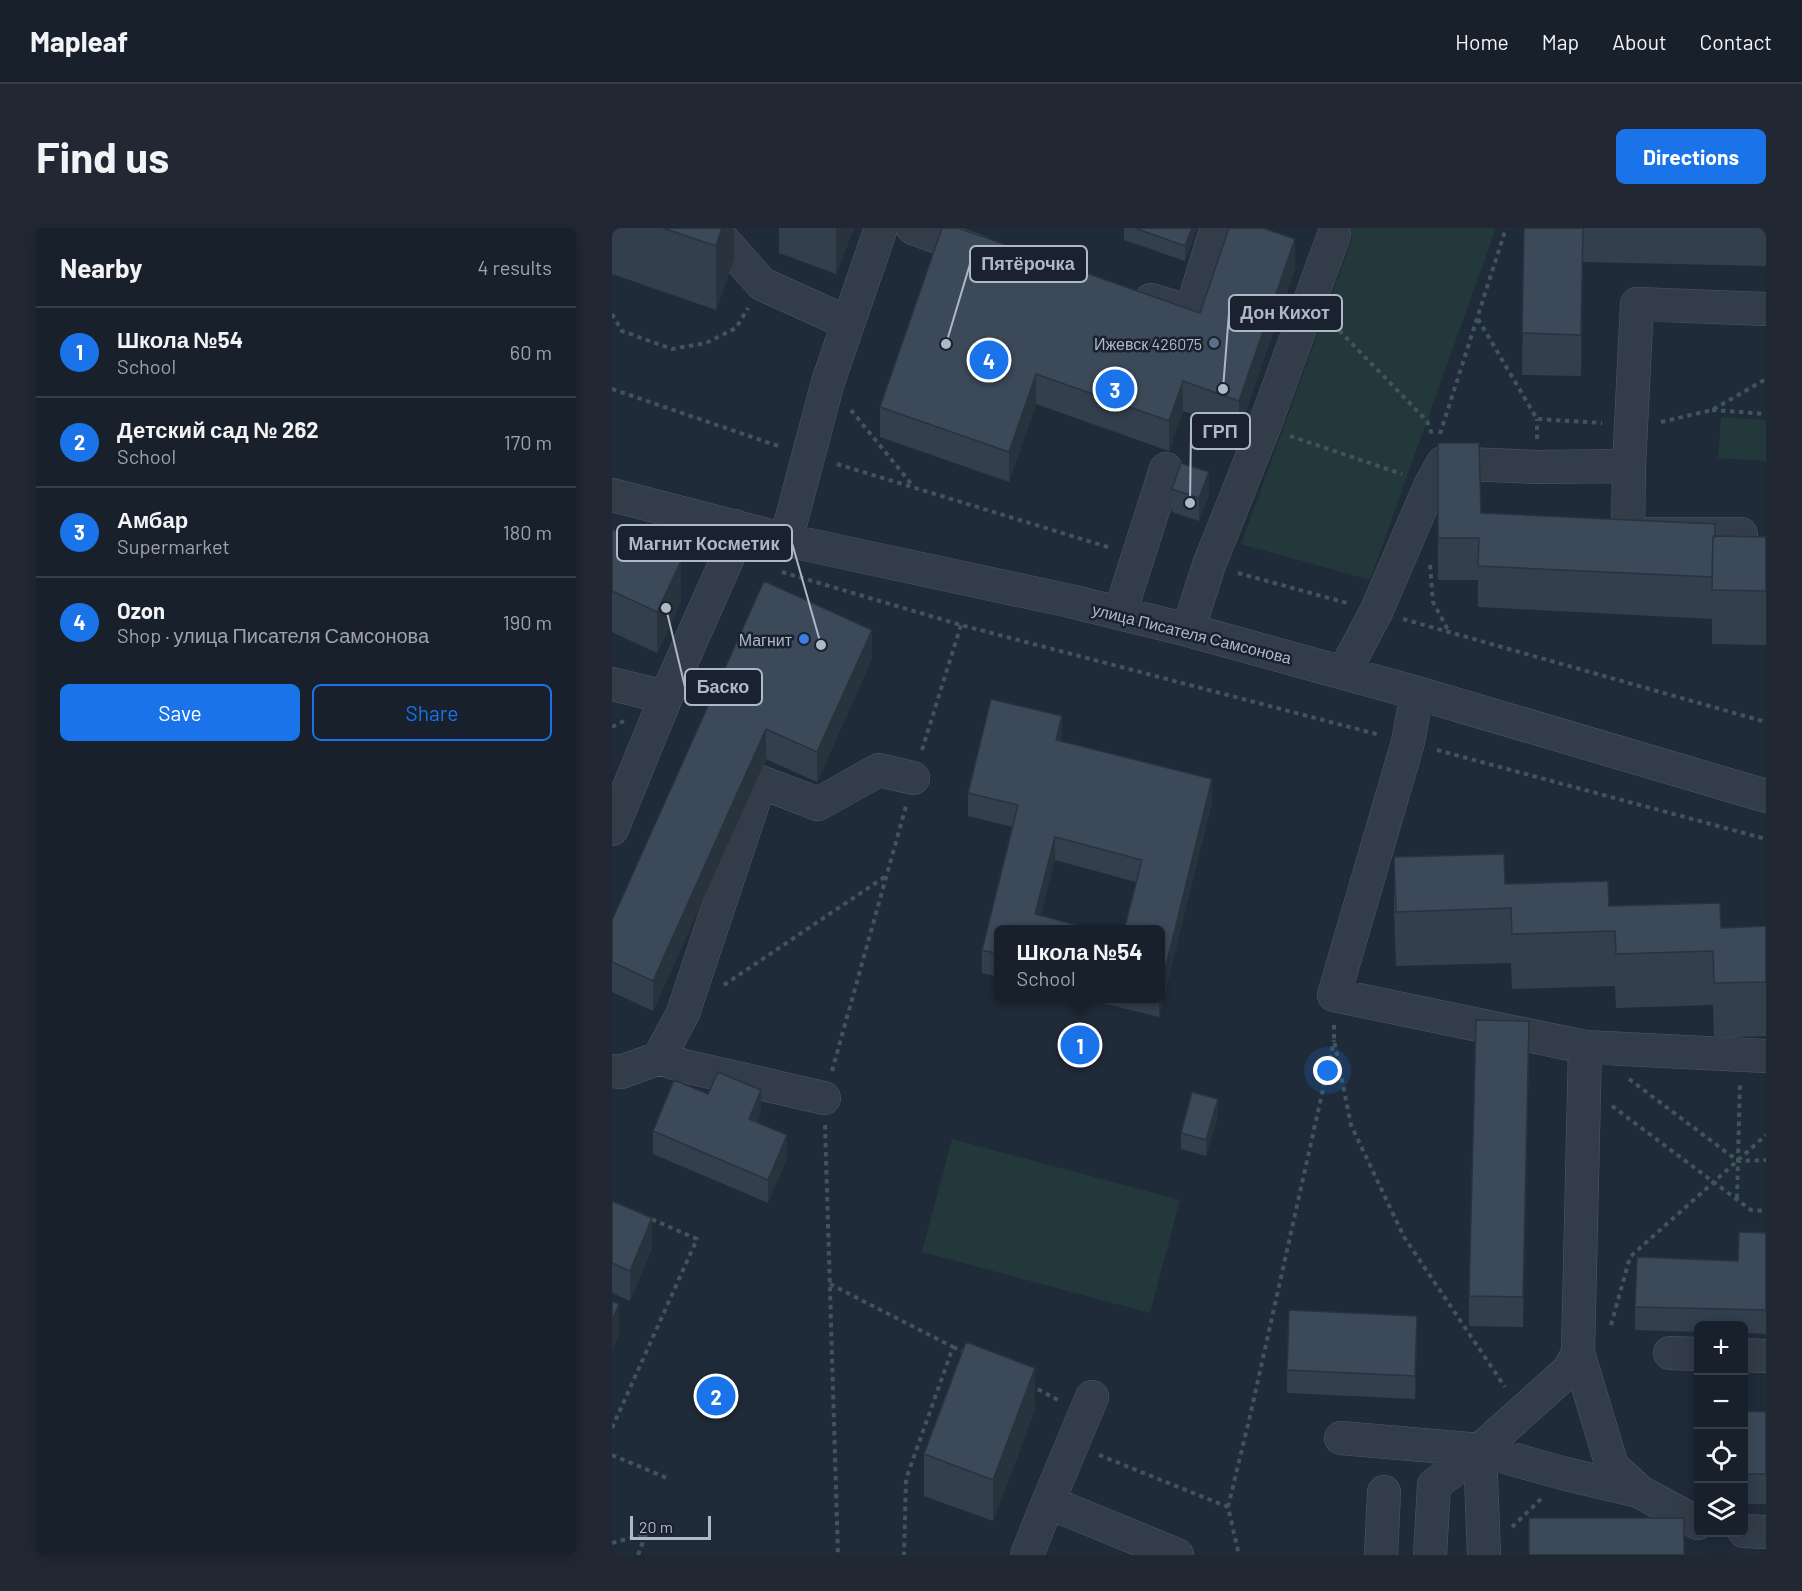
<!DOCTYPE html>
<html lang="en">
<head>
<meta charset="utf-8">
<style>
  body { margin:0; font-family:Barlow,sans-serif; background:#212833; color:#f1f3f6 }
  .controls { position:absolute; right:18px; bottom:18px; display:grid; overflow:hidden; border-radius:9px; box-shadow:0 3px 15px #0003 }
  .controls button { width:54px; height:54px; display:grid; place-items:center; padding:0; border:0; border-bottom:2px solid #363e47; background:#18202b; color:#f1f3f6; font:30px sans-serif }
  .scale { position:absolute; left:18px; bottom:15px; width:81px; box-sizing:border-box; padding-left:6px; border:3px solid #aeb8c6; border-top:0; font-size:16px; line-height:21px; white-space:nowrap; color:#aeb8c6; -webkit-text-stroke:4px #19222e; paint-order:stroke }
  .you { position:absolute; left:716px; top:843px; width:21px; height:21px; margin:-15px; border:4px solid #fff; border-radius:50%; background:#1a73e8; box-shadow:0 0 0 9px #1a73e833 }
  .badge { display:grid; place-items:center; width:39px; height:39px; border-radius:50%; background:#1a73e8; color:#fff; font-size:20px; font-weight:700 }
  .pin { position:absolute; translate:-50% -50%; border:3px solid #fff; box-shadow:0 2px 6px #0006 }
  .popup { position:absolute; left:382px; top:697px; width:171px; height:78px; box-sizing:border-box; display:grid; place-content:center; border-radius:9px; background:#18202b; filter:drop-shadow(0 2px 4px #0005); font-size:20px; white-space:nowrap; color:#9fa3a9 }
  .popup b { font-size:22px; color:#f1f3f6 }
  .popup::after { content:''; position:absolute; left:50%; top:100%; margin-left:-12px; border:12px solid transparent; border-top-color:#18202b }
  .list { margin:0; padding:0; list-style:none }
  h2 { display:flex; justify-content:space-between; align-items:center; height:78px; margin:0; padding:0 24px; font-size:26px }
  h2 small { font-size:20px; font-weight:400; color:#9fa3a9 }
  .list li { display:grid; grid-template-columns:39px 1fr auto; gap:18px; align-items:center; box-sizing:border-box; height:90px; padding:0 24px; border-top:2px solid #363e47 }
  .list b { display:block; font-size:22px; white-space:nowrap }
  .list p { margin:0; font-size:20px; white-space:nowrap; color:#9fa3a9 }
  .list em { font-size:20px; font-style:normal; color:#9fa3a9 }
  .actions { display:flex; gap:12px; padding:18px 24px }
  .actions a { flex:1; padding:14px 0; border:2px solid #1a73e8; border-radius:9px; text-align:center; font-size:21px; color:#1a73e8 }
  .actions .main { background:#1a73e8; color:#fff }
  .icon { flex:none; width:33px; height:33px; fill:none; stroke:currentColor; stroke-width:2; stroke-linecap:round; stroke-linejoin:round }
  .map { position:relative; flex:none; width:1154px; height:1327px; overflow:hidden; border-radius:9px }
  header { display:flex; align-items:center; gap:36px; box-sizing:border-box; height:84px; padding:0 30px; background:#18202b; border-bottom:2px solid #363e47 }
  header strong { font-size:28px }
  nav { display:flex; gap:33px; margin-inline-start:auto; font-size:21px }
  .intro { display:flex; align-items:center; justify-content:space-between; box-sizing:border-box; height:144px; padding:0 36px }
  h1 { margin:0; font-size:42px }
  .button { padding:15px 27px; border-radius:9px; background:#1a73e8; color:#fff; font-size:21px; font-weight:700 }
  main { display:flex; gap:36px; padding:0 36px }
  aside { flex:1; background:#18202b; border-radius:9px; box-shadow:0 3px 15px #0003 }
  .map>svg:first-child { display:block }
</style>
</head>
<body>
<header>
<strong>Mapleaf</strong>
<nav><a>Home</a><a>Map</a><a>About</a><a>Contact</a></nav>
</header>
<div class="intro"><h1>Find us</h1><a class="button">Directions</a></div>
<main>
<aside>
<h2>Nearby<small>4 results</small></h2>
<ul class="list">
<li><span class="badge">1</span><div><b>Школа №54</b><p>School</p></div><em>60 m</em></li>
<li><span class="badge">2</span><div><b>Детский сад № 262</b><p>School</p></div><em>170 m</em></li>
<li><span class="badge">3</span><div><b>Амбар</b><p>Supermarket</p></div><em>180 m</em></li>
<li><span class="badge">4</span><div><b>Ozon</b><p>Shop · улица Писателя Самсонова</p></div><em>190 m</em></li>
</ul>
<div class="actions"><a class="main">Save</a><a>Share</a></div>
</aside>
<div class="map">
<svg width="1154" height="1327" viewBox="0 0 1154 1327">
  <rect width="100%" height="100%" fill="#202b39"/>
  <path fill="#22383a" d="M 720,0 L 884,0 L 758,352 L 629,316 L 741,9 Z
    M 1109,189 L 1154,192 L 1154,233 L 1106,230 Z
    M 340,911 L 568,972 L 538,1085 L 310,1024 Z"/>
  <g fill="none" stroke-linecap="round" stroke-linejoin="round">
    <defs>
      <path id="minor" d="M 100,0 L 150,56 L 236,95
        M 301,0 L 369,25
        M 539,72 L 579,84 L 604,2
        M 1017,238 L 1025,76 L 1154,81
        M 0,267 L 174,312 L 458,373 L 576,402 L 805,465 L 1154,568
        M 174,312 L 216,154 L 269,0
        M 508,385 L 554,241
        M 576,402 L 597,337 L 652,199 L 722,7
        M 732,444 L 764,384 L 819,256 L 831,235 L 925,239 L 1017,238 L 1016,306 L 1129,306 L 1126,340 L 1154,340
        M 0,456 L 54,469 L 116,329 L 123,298
        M 805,465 L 796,514 L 722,767 L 973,819 L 1154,828
        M 0,601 L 54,469
        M 973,819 L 966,1125 L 1000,1238 L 1028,1264 L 1086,1295
        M 47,830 L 71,785 L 148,554 L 206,576 L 267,542 L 301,550
        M 0,843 L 9,844 L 47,830 L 72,838 L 212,870
        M 1058,1125 L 1086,1126
        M 1132,1127 L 1154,1128
        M 729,1210 L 868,1222 L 957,1142 L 966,1125
        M 868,1222 L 954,1246 L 1026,1263
        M 868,1222 L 872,1327
        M 436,1274 L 480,1169
        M 1132,1303 L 1154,1304
        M 415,1327 L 436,1274 L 565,1327
        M 769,1327 L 772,1264
        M 818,1327 L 822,1257 L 868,1222"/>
    </defs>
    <use href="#minor" stroke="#4e5864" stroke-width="34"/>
    <path stroke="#3f5558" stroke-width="4" stroke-dasharray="4.5 4.5" stroke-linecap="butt" d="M 0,86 L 10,103 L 60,121 L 94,115 L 124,100 L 136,80
      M 866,91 L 925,191 L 990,195
      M 721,96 L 815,193 L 821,209
      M 0,161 L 169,219
      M 239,182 L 301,258
      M 1100,182 L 1154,186
      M 1049,194 L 1100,182 L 1154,151
      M 828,206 L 894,0
      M 678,208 L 790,246
      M 925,211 L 925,191
      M 225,236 L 499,320
      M 818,337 L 821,374 L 837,404
      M 170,344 L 349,397 L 768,507
      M 626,345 L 735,375
      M 791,391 L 1154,494
      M 0,499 L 12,493
      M 310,522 L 349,397
      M 825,522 L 1154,611
      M 112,757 L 274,648
      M 722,797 L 722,812 L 739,897 L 792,1009 L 893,1159
      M 220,843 L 294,578
      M 1017,851 L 1126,933 L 1154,932
      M 1000,878 L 1139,982 L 1154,983
      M 213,897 L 226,1327
      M 1125,970 L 1128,854
      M 218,1056 L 341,1119 L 294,1251 L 292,1327
      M 999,1097 L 1018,1029 L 1154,907
      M 341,1119 L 352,1124
      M 418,1157 L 446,1172
      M 0,1200 L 85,1011 L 37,990
      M 0,1227 L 55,1250
      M 487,1227 L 616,1279 L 627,1327
      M 616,1279 L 638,1188 L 722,812
      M 900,1299 L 929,1271
      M 0,1315 L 34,1306
      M 26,1327 L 34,1306"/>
    <use href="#minor" stroke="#333d4a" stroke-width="33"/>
  </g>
  <path fill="#333f4d" d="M 0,0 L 122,0 L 122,31 L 104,82 L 0,46 Z
    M 167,0 L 242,0 L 224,46 L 167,25 Z
    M 512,0 L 585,0 L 573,33 L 512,12 Z
    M 912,0 L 1154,0 L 1154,38 L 971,34 L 969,148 L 910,147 Z
    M 683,41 L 627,203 L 571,183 L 557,223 L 424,176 L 397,254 L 268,209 L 268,179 L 588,85 Z
    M 826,215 L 869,285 L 1103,309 L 1154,309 L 1154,417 L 1100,416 L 1100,391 L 866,379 L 866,352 L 826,352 Z
    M 560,261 L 597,267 L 587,293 L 560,284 Z
    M 0,301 L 69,374 L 45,425 L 0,404 Z
    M 152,353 L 260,431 L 205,554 L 154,531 L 41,783 L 0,764 L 0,692 Z
    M 450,511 L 450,513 L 600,574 L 547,789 L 473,771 L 549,771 L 524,654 L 443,632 L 387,702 L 387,749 L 370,745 L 370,722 L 401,599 L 356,588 L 356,565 Z
    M 782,629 L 893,656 L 997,678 L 1109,700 L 1154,698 L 1154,808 L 1102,810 L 1101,777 L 1004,780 L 1003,758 L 900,761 L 899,735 L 784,738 L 782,684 Z
    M 917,823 L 911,1099 L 857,1098 L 857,1068 Z
    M 96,866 L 149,885 L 145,894 L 175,930 L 156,975 L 41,926 L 41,903 Z
    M 606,887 L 594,928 L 569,921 L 569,905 Z
    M 0,973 L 40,1020 L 18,1073 L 0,1065 Z
    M 1154,1005 L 1154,1106 L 1131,1105 L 1131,1098 L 1086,1098 L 1086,1104 L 1023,1102 L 1023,1079 L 1126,1033 Z
    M 805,1111 L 803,1171 L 675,1165 L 675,1142 Z
    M 423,1182 L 381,1293 L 312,1268 L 312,1226 Z
    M 1131,1183 L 1154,1184 L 1154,1276 L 1131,1276 Z"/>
  <path fill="#29333e" d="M 110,0 L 122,0 L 122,31 L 104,82 L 104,18 Z
    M 224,0 L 242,0 L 224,46 Z
    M 580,0 L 585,0 L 573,33 L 573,18 Z
    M 971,0 L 971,34 L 969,148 L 969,107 Z
    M 683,11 L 683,41 L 627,203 L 627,173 Z
    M 424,146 L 424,176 L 397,254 L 397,224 Z
    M 571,153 L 571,183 L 557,223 L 557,193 Z
    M 597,244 L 597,267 L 587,293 L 587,270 Z
    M 69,333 L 69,374 L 45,425 L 45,384 Z
    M 260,402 L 260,431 L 205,554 L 205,524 Z
    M 450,488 L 450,511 L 444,535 L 444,512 Z
    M 154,501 L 154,531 L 41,783 L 41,753 Z
    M 600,551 L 600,574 L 547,789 L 547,771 L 549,771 L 549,758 Z
    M 443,609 L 443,632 L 425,702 L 423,686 Z
    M 917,793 L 917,823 L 911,1099 L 911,1069 Z
    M 149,862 L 149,885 L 137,914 L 137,891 Z
    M 606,871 L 606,887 L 594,928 L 594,912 Z
    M 175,907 L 175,930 L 156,975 L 156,952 Z
    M 40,990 L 40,1020 L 18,1073 L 18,1043 Z
    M 7,1076 L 7,1106 L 0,1123 L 0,1093 Z
    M 805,1088 L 805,1111 L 803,1171 L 803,1148 Z
    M 423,1140 L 423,1182 L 381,1293 L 381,1252 Z"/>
  <path fill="#3b4959" stroke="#29333e" stroke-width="1.5" d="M 51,0 L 110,0 L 104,18 Z
    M 330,0 L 346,0 L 588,85 L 617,0 L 651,0 L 683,11 L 627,173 L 571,153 L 557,193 L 424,146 L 397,224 L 268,179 Z
    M 523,0 L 580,0 L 573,18 Z
    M 912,0 L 971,0 L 969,107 L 910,105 Z
    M 826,215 L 867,215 L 869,285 L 1103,296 L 1103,309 L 1101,308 L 1100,349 L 866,338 L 867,310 L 826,310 Z
    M 569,235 L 597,244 L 587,270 L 560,261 Z
    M 0,301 L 69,333 L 45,384 L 0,363 Z
    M 1101,308 L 1154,309 L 1154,363 L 1100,362 Z
    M 152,353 L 260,402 L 205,524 L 154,501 L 41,753 L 0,734 L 0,692 Z
    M 379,471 L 450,488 L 444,512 L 600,551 L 549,758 L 549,702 L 512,702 L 530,632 L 443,609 L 423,686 L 483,702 L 387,702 L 387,726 L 370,722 L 406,577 L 356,565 Z
    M 892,626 L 893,656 L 996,653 L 997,678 L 1108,675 L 1109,700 L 1154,698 L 1154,754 L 1102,755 L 1101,723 L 1004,726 L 1003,703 L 900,706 L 899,680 L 784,684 L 782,629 Z
    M 864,792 L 917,793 L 911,1069 L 857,1068 Z
    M 106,844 L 149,862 L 137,891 L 175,907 L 156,952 L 41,903 L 62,852 L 96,866 Z
    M 580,864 L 606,871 L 594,912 L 569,905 Z
    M 0,973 L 40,990 L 18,1043 L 0,1035 Z
    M 1127,1004 L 1154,1005 L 1154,1082 L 1023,1079 L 1025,1029 L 1126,1033 Z
    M 0,1073 L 7,1076 L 0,1093 Z
    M 677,1082 L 805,1088 L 803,1148 L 675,1142 Z
    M 354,1114 L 423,1140 L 381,1252 L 312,1226 Z
    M 1131,1183 L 1154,1184 L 1154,1246 L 1131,1246 Z
    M 917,1290 L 1072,1290 L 1072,1327 L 917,1327 Z"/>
  <circle fill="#5c6f8a" stroke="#19222e" stroke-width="2" cx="602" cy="115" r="6"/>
  <circle fill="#3f7fe0" stroke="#19222e" stroke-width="2" cx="192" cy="411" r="6"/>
  <g text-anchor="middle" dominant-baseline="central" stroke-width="5" stroke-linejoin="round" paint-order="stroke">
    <g font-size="16" fill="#aeb8c6" stroke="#19222e" text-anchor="end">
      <text x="590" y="115">Ижевск 426075</text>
      <text x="180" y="411">Магнит</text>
    </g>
    <g font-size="16" fill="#aeb8c6" stroke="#19222e">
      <text transform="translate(580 405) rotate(14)">улица Писателя Самсонова</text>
    </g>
  </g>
  <path fill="none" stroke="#aeb8c6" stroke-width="2" d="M334 116L358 36M611 161L617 85M578 275L579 203M209 417L180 315M54 380L73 459"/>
  <g fill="#aeb8c6" stroke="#19222e" stroke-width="2">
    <circle cx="334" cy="116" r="6"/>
    <circle cx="611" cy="161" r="6"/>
    <circle cx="578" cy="275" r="6"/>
    <circle cx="209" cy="417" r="6"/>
    <circle cx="54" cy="380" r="6"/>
  </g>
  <g fill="#19222e" stroke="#aeb8c6" stroke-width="2">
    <rect x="358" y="18" width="117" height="36" rx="6"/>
    <rect x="617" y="67" width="113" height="36" rx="6"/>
    <rect x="579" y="185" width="59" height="36" rx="6"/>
    <rect x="5" y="297" width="175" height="36" rx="6"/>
    <rect x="73" y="441" width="77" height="36" rx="6"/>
  </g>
  <g font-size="18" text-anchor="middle" font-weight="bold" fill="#aeb8c6">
    <text x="416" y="42">Пятёрочка</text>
    <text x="673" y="91">Дон Кихот</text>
    <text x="608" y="210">ГРП</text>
    <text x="92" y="322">Магнит Косметик</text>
    <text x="111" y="465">Баско</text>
  </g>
</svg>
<div class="controls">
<button>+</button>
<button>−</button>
<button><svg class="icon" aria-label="locate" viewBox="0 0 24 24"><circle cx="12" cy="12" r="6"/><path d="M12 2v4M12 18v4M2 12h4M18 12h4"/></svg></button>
<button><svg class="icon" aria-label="layers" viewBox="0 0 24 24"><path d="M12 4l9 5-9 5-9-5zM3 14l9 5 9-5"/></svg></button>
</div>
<div class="scale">20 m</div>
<div class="you"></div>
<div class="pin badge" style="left:468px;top:817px">1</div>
<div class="popup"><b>Школа №54</b>School</div>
<div class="pin badge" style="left:104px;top:1168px">2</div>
<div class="pin badge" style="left:503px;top:161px">3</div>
<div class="pin badge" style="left:377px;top:132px">4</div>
</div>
</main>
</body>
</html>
